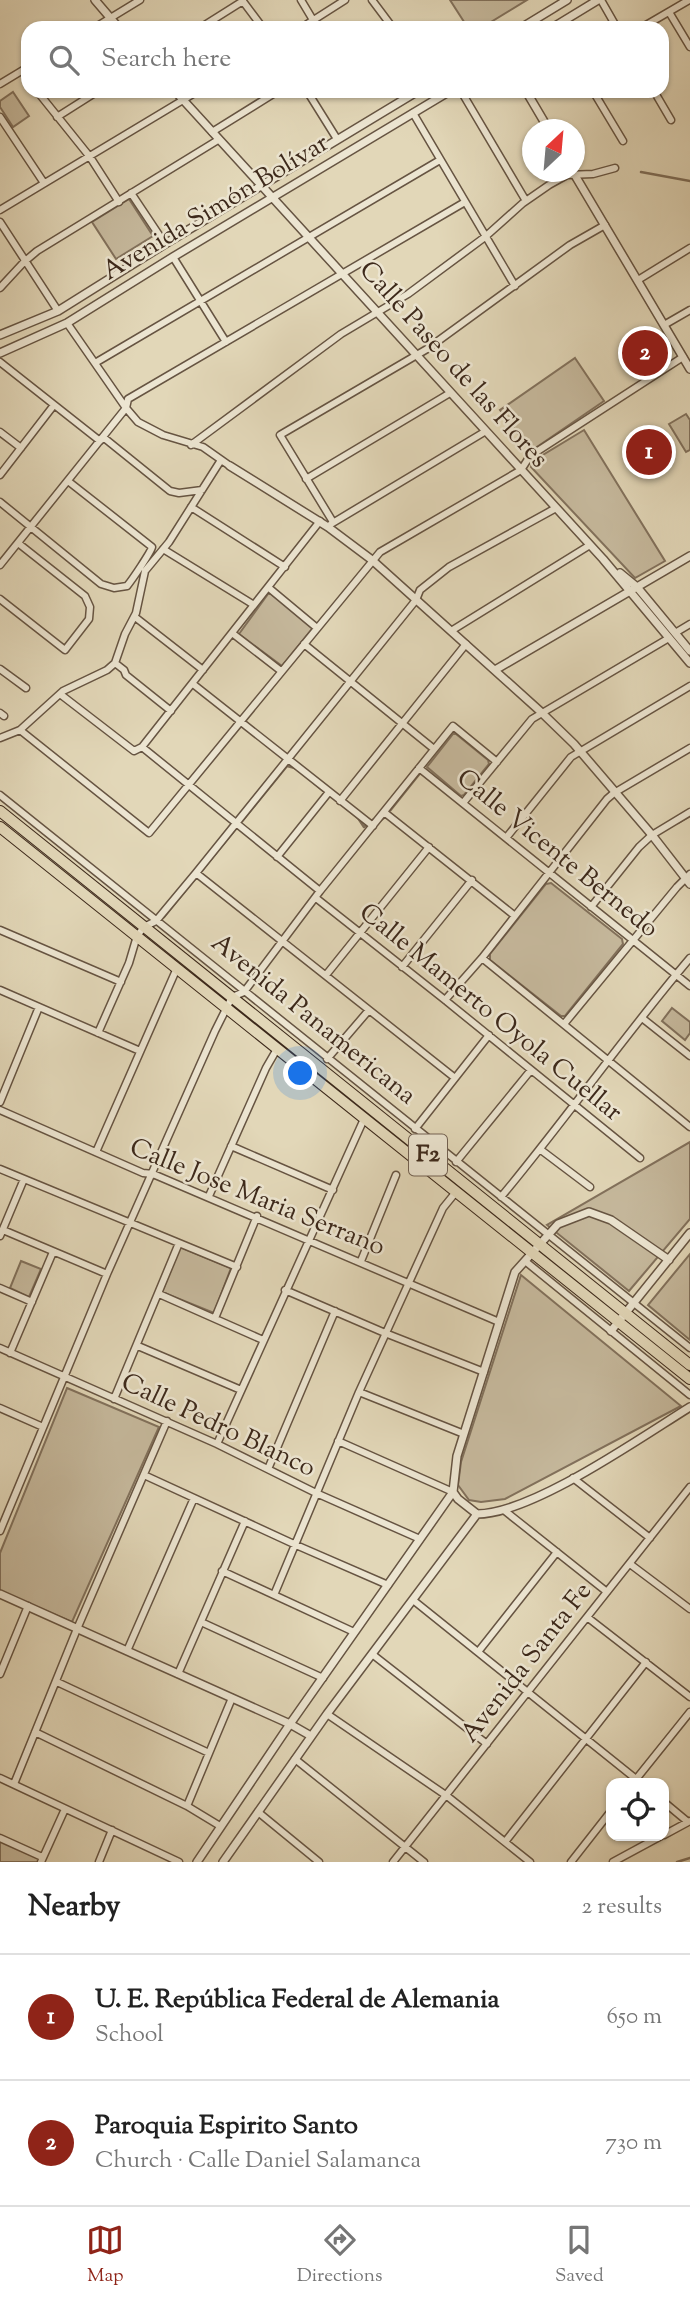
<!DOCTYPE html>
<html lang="en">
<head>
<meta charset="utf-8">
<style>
  body { margin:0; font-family:"Sorts Mill Goudy",serif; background:#f2f2f2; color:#222 }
  .controls { position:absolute; right:21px; bottom:21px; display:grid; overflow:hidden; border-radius:14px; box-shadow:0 2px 5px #0004 }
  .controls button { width:63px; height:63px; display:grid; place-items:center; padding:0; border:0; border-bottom:2px solid #e0e0e0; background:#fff; color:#222; font:35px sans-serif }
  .compass { position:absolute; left:522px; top:119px; width:63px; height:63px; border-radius:50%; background:#fff; box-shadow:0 2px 5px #0004; rotate:26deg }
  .you { position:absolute; left:301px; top:1074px; width:24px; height:24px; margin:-18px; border:5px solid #fff; border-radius:50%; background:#1a73e8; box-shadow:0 0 0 10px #1a73e833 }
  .badge { display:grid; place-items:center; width:46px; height:46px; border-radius:50%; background:#8f2418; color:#fff; font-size:23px; font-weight:700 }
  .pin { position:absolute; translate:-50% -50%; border:4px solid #fff; box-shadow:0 2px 7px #0006 }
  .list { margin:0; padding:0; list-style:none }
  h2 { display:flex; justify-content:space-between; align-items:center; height:91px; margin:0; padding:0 28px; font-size:30px }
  h2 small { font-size:23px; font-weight:400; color:#767676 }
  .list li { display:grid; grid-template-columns:46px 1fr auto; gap:21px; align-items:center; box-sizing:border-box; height:126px; padding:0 28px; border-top:2px solid #e0e0e0 }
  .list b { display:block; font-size:26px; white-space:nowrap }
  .list p { margin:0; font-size:23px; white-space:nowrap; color:#767676 }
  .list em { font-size:23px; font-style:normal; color:#767676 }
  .icon { flex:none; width:38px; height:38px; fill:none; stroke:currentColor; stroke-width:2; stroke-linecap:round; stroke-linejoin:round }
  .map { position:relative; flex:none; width:690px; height:1862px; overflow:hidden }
  .search { position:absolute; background:#fff; box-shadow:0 2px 5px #0004; left:21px; right:21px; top:21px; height:77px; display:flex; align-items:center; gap:18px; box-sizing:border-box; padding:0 24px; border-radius:21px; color:#767676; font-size:26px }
  .sheet { height:343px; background:#fff }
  nav { display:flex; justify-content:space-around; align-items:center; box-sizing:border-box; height:98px; border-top:2px solid #e0e0e0; background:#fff; font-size:19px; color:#767676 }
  nav a { display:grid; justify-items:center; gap:4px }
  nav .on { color:#8f2418 }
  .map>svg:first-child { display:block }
</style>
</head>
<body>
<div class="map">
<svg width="690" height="1862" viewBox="0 0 690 1862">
  <rect width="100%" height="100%" fill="#e2d7b8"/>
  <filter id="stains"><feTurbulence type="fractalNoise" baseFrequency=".00286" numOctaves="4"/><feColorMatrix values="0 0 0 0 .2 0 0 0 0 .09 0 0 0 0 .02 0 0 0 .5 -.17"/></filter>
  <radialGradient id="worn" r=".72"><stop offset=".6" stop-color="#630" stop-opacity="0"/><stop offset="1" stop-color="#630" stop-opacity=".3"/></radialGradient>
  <path fill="#c6b99d" stroke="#82715c" stroke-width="2" d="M 450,0 L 527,0 L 481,28 L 468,28 Z
    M 13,92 L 29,116 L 13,127 L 0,107 L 0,101 Z
    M 129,199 L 153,236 L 116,259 L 92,222 Z
    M 575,358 L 604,401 L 531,451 L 500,410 Z
    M 686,414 L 690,420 L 690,450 L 686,452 L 669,424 Z
    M 584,430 L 665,561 L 635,578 L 531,467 L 533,461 Z
    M 268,594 L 271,594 L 312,625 L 312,629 L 282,666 L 239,634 Z
    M 453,734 L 456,734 L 488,760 L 489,764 L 464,795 L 461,796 L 427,767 Z
    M 551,883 L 622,939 L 623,944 L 565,1016 L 561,1016 L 490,960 L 490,954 L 546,884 Z
    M 672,1008 L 690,1022 L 690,1033 L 685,1040 L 662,1021 Z
    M 690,1142 L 690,1219 L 629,1291 L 547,1225 Z
    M 180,1247 L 231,1268 L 214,1313 L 162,1292 Z
    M 690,1254 L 690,1340 L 648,1305 Z
    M 21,1261 L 41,1269 L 29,1297 L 10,1288 Z
    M 521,1275 L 681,1406 L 505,1499 L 481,1502 L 469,1500 L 458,1485 L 461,1462 Z
    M 67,1388 L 159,1427 L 72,1622 L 0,1591 L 0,1553 Z
    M 0,1841 L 40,1859 L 39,1862 L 0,1862 Z"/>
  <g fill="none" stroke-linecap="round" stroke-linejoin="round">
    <path stroke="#7e6e59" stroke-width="2.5" d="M 641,172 L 690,181
      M 314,783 L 327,794
      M 341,804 L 358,818 L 364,827 L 374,819
      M 381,820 L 385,817 L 421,772
      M 678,823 L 690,816
      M 164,917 L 287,766 L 295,768
      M 677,1862 L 690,1858"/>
    <defs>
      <path id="minor" d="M 242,0 L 263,28
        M 301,0 L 313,20
        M 372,0 L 393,28
        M 601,0 L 617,28
        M 669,12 L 690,47
        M 94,28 L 140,0
        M 200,28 L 243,1
        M 301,28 L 345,0
        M 641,28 L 689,0
        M 0,84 L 28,67
        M 37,91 L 90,157 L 119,202
        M 307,91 L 337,139
        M 461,91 L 526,201
        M 593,91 L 623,141
        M 654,91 L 671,120
        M 413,113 L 515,286
        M 0,117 L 44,183
        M 57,117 L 98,91
        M 212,132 L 278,91
        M 131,193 L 165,244
        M 0,210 L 198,91
        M 0,222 L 58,311
        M 173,257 L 226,342
        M 638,280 L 690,248
        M 0,288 L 24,262 L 37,251 L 218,140
        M 67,323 L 126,408 L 138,422 L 163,435 L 203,447 L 230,466
        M 664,325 L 690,310
        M 0,362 L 100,441
        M 95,363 L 440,160
        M 0,432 L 21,448
        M 103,437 L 170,491 L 179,493 L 202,490
        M 191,445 L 341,334 L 408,294 L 485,237 L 523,203 L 549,185 L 567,175 L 593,174 L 615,168
        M 0,475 L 54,405
        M 306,479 L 450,393
        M 0,502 L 101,584 L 114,588 L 127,586 C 132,580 151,552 152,547 L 68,481
        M 191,507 L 285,567
        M 333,522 L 280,435 L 427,349 L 570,245 L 605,225
        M 331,524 L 486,431
        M 163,549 L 254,605
        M 0,565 L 126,408 L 128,399 L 465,202
        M 269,588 L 317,628
        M 0,599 L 65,650 L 89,619 L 90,607 L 85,596 L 18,543
        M 135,617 L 203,670
        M 451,631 L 590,545
        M 232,633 L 281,671
        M 675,633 L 690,624
        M 304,644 L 434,749
        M 115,663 L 124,670 L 126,675 L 171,711
        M 0,669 L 26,688
        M 193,684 L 373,826
        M 60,694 L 134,751 L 142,747 L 320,521
        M 0,713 L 4,716
        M 20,730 L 149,833 L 380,552 L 521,470 L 530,456 L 683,357
        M 0,738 L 20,730 L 63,691 L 107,670 L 115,663 L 125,634 L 136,613 L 145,571 L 169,542 L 221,460
        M 142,747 L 320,891
        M 419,768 L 690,986
        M 0,795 L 690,1348
        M 340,801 L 466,644
        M 463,803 L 532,719 L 669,638
        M 384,812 L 515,916
        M 506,838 L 571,757 L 690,686
        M 277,857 L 329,792
        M 196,873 L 455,1078
        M 316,898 L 445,1000 L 640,1158
        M 591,907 L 639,847 L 652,835 L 690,812
        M 0,930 L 121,982
        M 482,958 L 690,1127
        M 402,967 L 472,880
        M 326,975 L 429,847
        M 0,990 L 140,1051
        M 445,1000 L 482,958 L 607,799 L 614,793 L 690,748
        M 642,1018 L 690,1056
        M 564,1024 L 677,887 L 690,874
        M 98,1033 L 129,963 L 137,936 L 144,927 L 156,921 L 196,873 L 416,600 L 420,590 L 449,567 L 556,508
        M 327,1059 L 369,1010
        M 0,1102 L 39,1007
        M 0,1110 L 143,1173 L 153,1174 L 499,1322
        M 415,1129 L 489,1035
        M 231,1146 L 333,1190
        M 541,1150 L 590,1187
        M 96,1152 L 177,968
        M 456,1162 L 531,1070
        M 0,1169 L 237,1267
        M 209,1196 L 266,1068 L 277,1049
        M 501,1197 C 566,1119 624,1036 690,958
        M 3,1230 L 107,1274
        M 0,1236 L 24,1179
        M 361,1261 L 396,1175
        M 525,1261 L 690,1395
        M 0,1288 L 32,1302
        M 285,1290 L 385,1333 L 484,1372
        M 159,1294 L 263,1340
        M 215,1318 L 257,1216
        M 138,1346 L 241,1390
        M 0,1348 L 217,1444 L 316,1493 L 420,1539
        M 10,1353 L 53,1252
        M 359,1392 L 464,1434
        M 114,1399 L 179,1243
        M 0,1408 L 43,1427
        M 338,1441 L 453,1492
        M 217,1444 L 364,1119
        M 268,1469 L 335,1311
        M 144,1475 L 296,1545 L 388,1585
        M 573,1478 L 650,1538
        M 505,1511 L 607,1592
        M 0,1531 L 107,1274 L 215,1031 L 232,997 L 244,992 L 320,891 L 453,726 L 497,762
        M 630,1564 L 690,1609
        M 222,1571 L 354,1632
        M 274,1595 L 359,1392 L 443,1208 L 456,1192
        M 413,1600 L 641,1783
        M 587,1617 L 690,1697
        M 201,1622 L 323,1678
        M 127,1651 L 194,1498
        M 478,1652 L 557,1552
        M 372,1654 L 487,1744
        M 0,1674 L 28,1606
        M 178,1674 L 245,1521
        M 57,1682 L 209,1753
        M 327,1714 L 447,1796 L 530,1862
        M 35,1732 L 187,1806 L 220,1826
        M 295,1759 L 424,1862
        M 0,1778 L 179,1862
        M 633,1783 L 690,1712
        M 14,1784 L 77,1629 L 167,1421
        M 664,1802 L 688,1822
        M 187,1806 L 232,1698
        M 258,1812 L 319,1862
        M 664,1835 L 690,1821
        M 0,1838 L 42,1857
        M 505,1842 L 646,1662
        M 41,1862 L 65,1809
        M 99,1862 L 112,1830
        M 393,1862 L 690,1487
        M 571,1862 L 611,1811
        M 613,1862 L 661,1836"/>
      <path id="tertiary" d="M 95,0 L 119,28
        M 521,28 L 567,0
        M 552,28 L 598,0
        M 175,91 L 603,559 L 690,663
        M 526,91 L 549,130
        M 573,172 L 690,369
        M 0,335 L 58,311 L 165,244 L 418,91
        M 0,353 L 67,323 L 173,257 L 450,91
        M 230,466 L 328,527 L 372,560 L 541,712 L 574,744 L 652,835 L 690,884
        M 620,573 L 637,587 L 690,651
        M 495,670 L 690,556
        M 611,1331 L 690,1233
        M 453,1492 L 458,1499 L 477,1514 C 532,1514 640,1438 690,1407
        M 0,1594 L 290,1724 L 311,1736
        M 197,1862 L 290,1724 L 453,1492 L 457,1456 L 515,1272 L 558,1224 L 589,1212 L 611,1220 L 669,1260
        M 223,1862 L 327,1714 L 477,1514"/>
      <path id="trunk" d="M 0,811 L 690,1365
        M 0,827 L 690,1379"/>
    </defs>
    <use href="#minor" stroke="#665442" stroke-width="9"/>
    <use href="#tertiary" stroke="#665442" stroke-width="10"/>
    <use href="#trunk" stroke="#3d291b" stroke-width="12"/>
    <use href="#minor" stroke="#ece5d1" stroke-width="6"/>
    <use href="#tertiary" stroke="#ece5d1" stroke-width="7"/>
    <use href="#trunk" stroke="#e2d7b8" stroke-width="10"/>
  </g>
  <g text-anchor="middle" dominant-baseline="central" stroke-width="5" stroke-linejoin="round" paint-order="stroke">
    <rect fill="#ece5d1" stroke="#726152" stroke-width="2" x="409" y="1134.5" width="38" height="41" rx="5"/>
    <g font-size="24" font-weight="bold" fill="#3d291b">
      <text x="428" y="1155">F2</text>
    </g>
    <g font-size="26" fill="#3d291b" stroke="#ece5d1">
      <text transform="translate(216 208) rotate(-31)">Avenida Simón Bolívar</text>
      <text transform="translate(453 365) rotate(48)">Calle Paseo de las Flores</text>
      <text transform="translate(557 854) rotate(39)">Calle Vicente Bernedo</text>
      <text transform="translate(490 1013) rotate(39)">Calle Mamerto Oyola Cuellar</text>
      <text transform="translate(313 1020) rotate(39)">Avenida Panamericana</text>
      <text transform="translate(257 1198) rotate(22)">Calle Jose Maria Serrano</text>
      <text transform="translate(218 1426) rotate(25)">Calle Pedro Blanco</text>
      <text transform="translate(527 1663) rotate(-52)">Avenida Santa Fe</text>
    </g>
  </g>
  <rect width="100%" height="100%" filter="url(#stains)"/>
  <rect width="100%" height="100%" fill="url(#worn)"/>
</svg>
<div class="controls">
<button><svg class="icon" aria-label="locate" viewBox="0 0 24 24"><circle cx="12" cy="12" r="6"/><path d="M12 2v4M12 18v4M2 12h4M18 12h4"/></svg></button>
</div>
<svg class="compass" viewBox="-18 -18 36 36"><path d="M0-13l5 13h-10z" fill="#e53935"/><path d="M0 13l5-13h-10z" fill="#767676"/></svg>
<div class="you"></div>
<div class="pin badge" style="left:649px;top:452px">1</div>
<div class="pin badge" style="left:645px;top:353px">2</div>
<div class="search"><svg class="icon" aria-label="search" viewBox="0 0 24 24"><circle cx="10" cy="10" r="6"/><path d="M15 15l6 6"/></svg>Search here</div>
</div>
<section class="sheet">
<h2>Nearby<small>2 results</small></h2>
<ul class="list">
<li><span class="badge">1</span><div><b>U. E. República Federal de Alemania</b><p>School</p></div><em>650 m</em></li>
<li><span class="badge">2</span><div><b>Paroquia Espirito Santo</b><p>Church · Calle Daniel Salamanca</p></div><em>730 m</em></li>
</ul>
</section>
<nav>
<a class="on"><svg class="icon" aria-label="map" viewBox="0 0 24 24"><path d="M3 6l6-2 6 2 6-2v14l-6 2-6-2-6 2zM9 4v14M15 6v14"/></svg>Map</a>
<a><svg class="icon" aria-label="directions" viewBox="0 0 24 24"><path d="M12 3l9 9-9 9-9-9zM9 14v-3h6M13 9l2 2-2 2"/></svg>Directions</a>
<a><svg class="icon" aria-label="saved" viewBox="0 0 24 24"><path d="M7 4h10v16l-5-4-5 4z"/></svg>Saved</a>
</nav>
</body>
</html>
